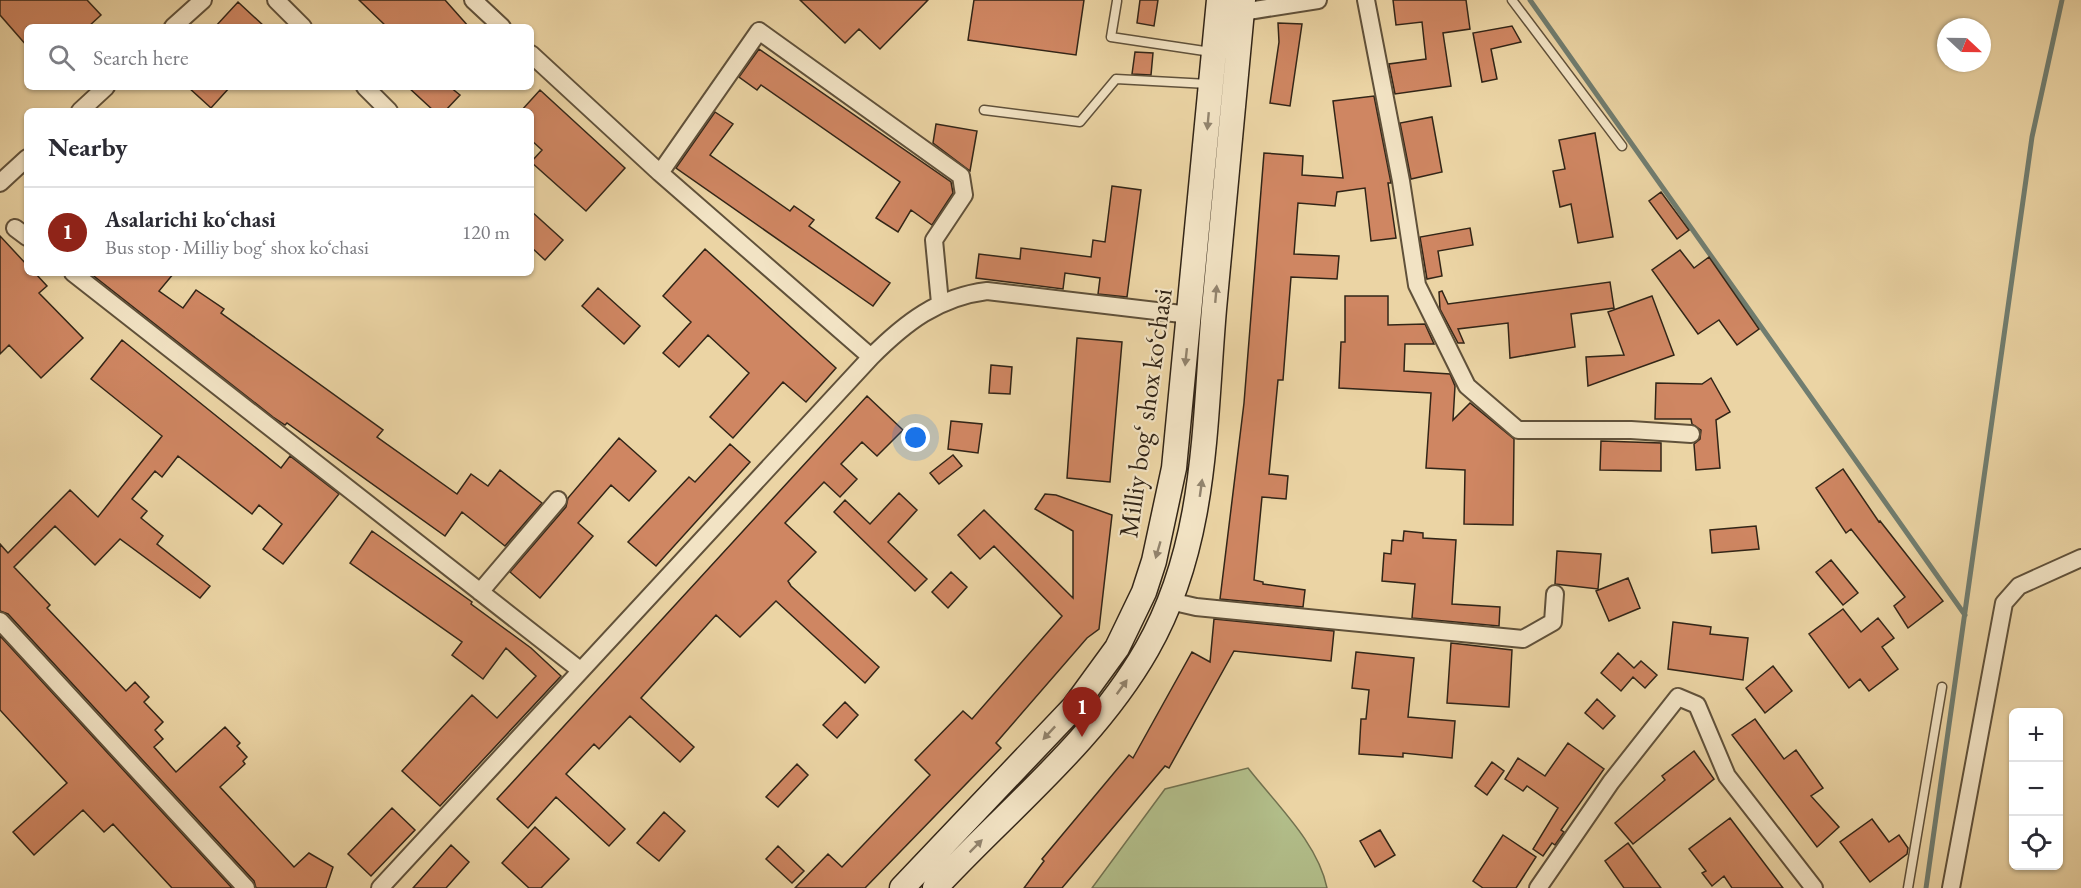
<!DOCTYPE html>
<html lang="en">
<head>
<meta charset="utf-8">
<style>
  body { margin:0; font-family:"EB Garamond",serif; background:#f2f2f3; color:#2b2b33 }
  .controls { position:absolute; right:18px; bottom:18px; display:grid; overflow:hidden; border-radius:9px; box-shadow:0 2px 4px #0004 }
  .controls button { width:54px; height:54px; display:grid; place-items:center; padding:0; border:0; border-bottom:2px solid #e1e1e2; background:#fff; color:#2b2b33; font:30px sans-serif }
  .compass { position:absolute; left:1937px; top:18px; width:54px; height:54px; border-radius:50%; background:#fff; box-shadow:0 2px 4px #0004; rotate:112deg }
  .you { position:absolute; left:916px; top:438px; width:21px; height:21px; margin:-15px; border:4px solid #fff; border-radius:50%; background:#1a73e8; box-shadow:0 0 0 9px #1a73e833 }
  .badge { display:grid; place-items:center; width:39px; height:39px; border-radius:50%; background:#8f2418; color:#fff; font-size:20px; font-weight:700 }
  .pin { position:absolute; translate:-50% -50px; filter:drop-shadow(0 2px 3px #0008) }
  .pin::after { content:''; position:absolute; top:32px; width:21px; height:18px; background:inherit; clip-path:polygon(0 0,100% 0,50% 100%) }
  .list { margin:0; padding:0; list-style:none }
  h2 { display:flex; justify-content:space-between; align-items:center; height:78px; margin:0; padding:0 24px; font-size:26px }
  h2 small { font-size:20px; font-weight:400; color:#7c7c81 }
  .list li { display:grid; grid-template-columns:39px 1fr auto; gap:18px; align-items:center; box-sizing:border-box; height:90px; padding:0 24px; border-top:2px solid #e1e1e2 }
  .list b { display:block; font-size:22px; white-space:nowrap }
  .list p { margin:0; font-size:20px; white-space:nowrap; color:#7c7c81 }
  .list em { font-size:20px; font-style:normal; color:#7c7c81 }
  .icon { flex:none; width:33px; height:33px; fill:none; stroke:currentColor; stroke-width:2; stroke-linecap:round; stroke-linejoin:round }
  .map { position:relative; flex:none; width:2081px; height:888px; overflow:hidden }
  .search { position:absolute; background:#fff; box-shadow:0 2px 4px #0004; left:24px; top:24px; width:510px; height:66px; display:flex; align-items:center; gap:15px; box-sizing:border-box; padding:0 21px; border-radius:9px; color:#7c7c81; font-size:22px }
  .panel { position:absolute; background:#fff; box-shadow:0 2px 4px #0004; left:24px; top:108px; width:510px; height:168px; border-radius:9px }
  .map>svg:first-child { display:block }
</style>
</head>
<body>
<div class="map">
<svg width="2081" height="888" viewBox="0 0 2081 888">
  <rect width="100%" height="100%" fill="#ebd4a4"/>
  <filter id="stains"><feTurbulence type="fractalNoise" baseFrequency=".00333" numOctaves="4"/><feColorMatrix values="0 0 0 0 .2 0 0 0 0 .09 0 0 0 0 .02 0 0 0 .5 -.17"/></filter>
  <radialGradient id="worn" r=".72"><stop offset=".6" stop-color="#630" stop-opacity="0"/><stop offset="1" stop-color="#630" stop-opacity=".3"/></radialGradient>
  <path fill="#b2be8a" stroke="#727250" stroke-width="1.5" d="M 1248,768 C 1276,804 1318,843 1327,888 L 1092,888 L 1165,789 Z"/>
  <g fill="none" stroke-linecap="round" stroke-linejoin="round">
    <path stroke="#707d70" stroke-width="5" d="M 1530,0 L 1965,615
      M 1926,888 L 2032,137 L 2062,0"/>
  </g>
  <path fill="#cf8662" stroke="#322517" stroke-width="1.5" d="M 0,0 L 87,0 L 101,15 L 88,27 L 27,27 L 27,46 L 0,15 Z
    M 359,0 L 445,0 L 469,27 L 387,27 Z
    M 800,0 L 928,0 L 880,49 L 859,29 L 845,43 Z
    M 974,0 L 1084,0 L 1076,55 L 968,40 Z
    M 1140,0 L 1158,0 L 1154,26 L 1137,23 Z
    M 1393,0 L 1466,0 L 1470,29 L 1443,33 L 1451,86 L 1395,94 L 1389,64 L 1426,59 L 1422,22 L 1396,25 Z
    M 238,2 L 265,27 L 215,27 Z
    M 1278,23 L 1302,24 L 1290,106 L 1270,103 L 1279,42 Z
    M 1512,26 L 1521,42 L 1491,49 L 1497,79 L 1482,82 L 1473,33 Z
    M 759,49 L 951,182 L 953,193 L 932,225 L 911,210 L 898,232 L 876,218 L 900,182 L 761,85 L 757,90 L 739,77 Z
    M 1135,52 L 1153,53 L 1151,75 L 1132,74 Z
    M 188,87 L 230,87 L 211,108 Z
    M 408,87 L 450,87 L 460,95 L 445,111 L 434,111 Z
    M 540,90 L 625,168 L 586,211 L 531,162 L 542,150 L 531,140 L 531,111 L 521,111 Z
    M 1374,96 L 1391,183 L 1388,183 L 1396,238 L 1371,241 L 1365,188 L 1337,192 L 1335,206 L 1298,203 L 1294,254 L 1339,256 L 1337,279 L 1291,277 L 1283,380 L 1278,380 L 1269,474 L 1288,476 L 1286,499 L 1262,497 L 1254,580 L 1263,582 L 1263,584 L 1305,590 L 1303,607 L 1220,599 L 1244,403 L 1264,153 L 1303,156 L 1302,175 L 1343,178 L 1333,101 Z
    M 715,112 L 733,124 L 710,155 L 790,211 L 794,206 L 814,220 L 809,226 L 890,283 L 873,306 L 676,168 Z
    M 1432,117 L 1442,172 L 1411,179 L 1400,123 Z
    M 936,124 L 977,131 L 970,171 L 933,143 Z
    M 1595,133 L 1613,237 L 1578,243 L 1571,204 L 1560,207 L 1553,171 L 1565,169 L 1559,140 Z
    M 1112,186 L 1141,190 L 1127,297 L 1098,294 L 1100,278 L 1065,273 L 1063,289 L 976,278 L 979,254 L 1020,259 L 1021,248 L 1091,257 L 1093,240 L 1105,242 Z
    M 1661,192 L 1689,230 L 1677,239 L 1649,201 Z
    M 531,211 L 563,240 L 545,260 L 531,247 Z
    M 1470,228 L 1473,245 L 1438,251 L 1442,276 L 1427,279 L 1420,237 Z
    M 0,236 L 27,265 L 27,273 L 35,273 L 47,286 L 39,293 L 83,338 L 41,378 L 9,345 L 0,354 Z
    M 705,249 L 836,368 L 806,402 L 783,382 L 733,438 L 710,417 L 749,373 L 708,335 L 679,367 L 663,353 L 691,322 L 663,296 Z
    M 1680,250 L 1694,268 L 1709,257 L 1759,329 L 1737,345 L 1719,320 L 1698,334 L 1652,270 Z
    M 90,273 L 174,273 L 159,291 L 183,308 L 196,290 L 224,309 L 221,313 L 383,430 L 377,437 L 457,494 L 471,474 L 488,486 L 500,470 L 542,503 L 505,546 L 462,512 L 445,536 L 287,423 L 285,425 L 273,417 Z
    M 1610,282 L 1614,308 L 1571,314 L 1575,347 L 1510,358 L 1508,323 L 1458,329 L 1464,343 L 1458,343 L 1440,309 L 1439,292 L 1442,291 L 1448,304 Z
    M 598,288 L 640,326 L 624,344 L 582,306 Z
    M 1345,296 L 1388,296 L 1388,325 L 1425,324 L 1434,344 L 1405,344 L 1404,371 L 1450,374 L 1455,386 L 1453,420 L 1470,403 L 1514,439 L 1513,525 L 1464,524 L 1465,470 L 1426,468 L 1431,393 L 1339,388 L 1341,342 L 1345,342 Z
    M 1652,296 L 1674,355 L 1588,386 L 1586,357 L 1624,355 L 1608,312 Z
    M 1077,338 L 1122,342 L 1110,482 L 1067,478 Z
    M 122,340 L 281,468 L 290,456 L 339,494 L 283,564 L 263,549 L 282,524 L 259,505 L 252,514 L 178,456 L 162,477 L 155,471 L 132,499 L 147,511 L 141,518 L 163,536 L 157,544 L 210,586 L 200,598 L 120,539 L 95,565 L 55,526 L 14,567 L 50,605 L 47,608 L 126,691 L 135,682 L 149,697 L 144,702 L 163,722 L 155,730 L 163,739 L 154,747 L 176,772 L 225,727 L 240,743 L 237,746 L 247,757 L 243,761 L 245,764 L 220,787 L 294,867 L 309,853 L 333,867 L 326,888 L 256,888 L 254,881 L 8,614 L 0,611 L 0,544 L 8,553 L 70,490 L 98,517 L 162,436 L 91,379 Z
    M 991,365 L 1012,367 L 1010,394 L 989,393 Z
    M 1711,378 L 1730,412 L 1716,420 L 1720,468 L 1696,470 L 1694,444 L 1700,439 L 1701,430 L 1692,424 L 1691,419 L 1655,419 L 1656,383 L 1702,384 Z
    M 867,396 L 903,430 L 877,456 L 862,442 L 841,464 L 857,479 L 840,497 L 824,482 L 785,523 L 816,552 L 788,581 L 791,586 L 879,667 L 865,683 L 776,601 L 740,637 L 716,615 L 641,698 L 694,747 L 680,762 L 630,716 L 599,749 L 594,744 L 566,774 L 625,829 L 609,846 L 556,797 L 528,828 L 497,799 Z
    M 951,421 L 982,424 L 978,453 L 948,449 Z
    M 619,438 L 656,471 L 629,501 L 611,485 L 578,523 L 593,536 L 540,598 L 510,572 L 566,507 L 568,498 Z
    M 1601,441 L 1661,443 L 1661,471 L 1600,470 Z
    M 730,444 L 750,462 L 656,566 L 628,542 L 689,477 L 695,482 Z
    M 953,455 L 962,466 L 939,484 L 930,473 Z
    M 1843,469 L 1879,522 L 1880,521 L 1943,601 L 1908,628 L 1894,606 L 1905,597 L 1851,529 L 1846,533 L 1816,488 Z
    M 899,493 L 917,510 L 888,542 L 927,579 L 915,591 L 834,512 L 845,500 L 870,524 Z
    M 1045,494 L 1056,495 L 1112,515 L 1099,629 L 1087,638 L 996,743 L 1001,748 L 865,888 L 795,888 L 828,854 L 842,867 L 930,775 L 915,760 L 963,711 L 972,719 L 1062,616 L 994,546 L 980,559 L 958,535 L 984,510 L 1073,598 L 1073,531 L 1035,509 Z
    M 1756,526 L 1759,549 L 1712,553 L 1710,530 Z
    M 372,531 L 472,602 L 471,604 L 531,648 L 561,676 L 440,806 L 402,771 L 472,695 L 497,718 L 536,676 L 506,648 L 483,679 L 452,655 L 462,642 L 350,563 Z
    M 1404,531 L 1423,533 L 1423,538 L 1456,540 L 1452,604 L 1500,607 L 1499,626 L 1412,618 L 1415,584 L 1382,581 L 1384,553 L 1391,554 L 1392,540 L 1403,541 Z
    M 1557,551 L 1601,554 L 1598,589 L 1555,584 Z
    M 1831,560 L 1858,593 L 1843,605 L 1816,572 Z
    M 951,572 L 967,587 L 948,608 L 932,592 Z
    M 1628,578 L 1640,608 L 1609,621 L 1596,591 Z
    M 1843,609 L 1861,632 L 1878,618 L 1894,638 L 1882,647 L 1898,669 L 1869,691 L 1860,679 L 1849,688 L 1809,634 Z
    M 1214,619 L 1334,631 L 1331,661 L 1234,651 L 1169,768 L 1165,766 L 1062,888 L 1024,888 L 1044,861 L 1042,859 L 1129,755 L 1133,758 L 1192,652 L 1210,662 Z
    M 1673,622 L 1711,627 L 1710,634 L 1748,638 L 1743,680 L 1668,669 Z
    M 0,636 L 232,888 L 172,888 L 113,824 L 104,832 L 83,810 L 34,855 L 13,832 L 67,783 L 0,710 Z
    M 1451,643 L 1512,650 L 1509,707 L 1447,703 Z
    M 1356,652 L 1414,658 L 1408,717 L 1455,721 L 1452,758 L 1403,753 L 1403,757 L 1359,754 L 1361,719 L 1366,719 L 1369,690 L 1352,688 Z
    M 1618,653 L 1634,668 L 1641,661 L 1657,675 L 1645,688 L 1633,677 L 1621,691 L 1601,673 Z
    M 1773,666 L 1792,691 L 1765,713 L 1746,688 Z
    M 1597,699 L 1615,716 L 1603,729 L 1585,713 Z
    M 845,702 L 858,715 L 837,738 L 823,725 Z
    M 1755,719 L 1784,759 L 1796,750 L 1823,788 L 1811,796 L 1839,827 L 1817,847 L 1732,735 Z
    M 1568,743 L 1604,769 L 1561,830 L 1564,832 L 1555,845 L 1552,843 L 1543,856 L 1533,849 L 1558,808 L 1527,786 L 1523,791 L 1505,779 L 1518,758 L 1545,776 Z
    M 1694,751 L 1714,779 L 1633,844 L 1615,823 L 1665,780 L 1662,776 Z
    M 1492,762 L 1504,771 L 1487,795 L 1475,786 Z
    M 797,764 L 808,775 L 778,807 L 766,797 Z
    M 392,808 L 415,830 L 371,876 L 348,854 Z
    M 664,812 L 685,831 L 659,861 L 637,843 Z
    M 1730,818 L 1783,888 L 1732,888 L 1724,876 L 1712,886 L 1702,873 L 1706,871 L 1689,849 Z
    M 1872,819 L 1889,842 L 1899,835 L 1908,848 L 1907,854 L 1870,882 L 1840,842 Z
    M 535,827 L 569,859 L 541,888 L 529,888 L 502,863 Z
    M 1380,830 L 1395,855 L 1375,867 L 1360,841 Z
    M 1503,835 L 1536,857 L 1516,888 L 1483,888 L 1473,881 Z
    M 1628,843 L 1661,888 L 1624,888 L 1605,861 Z
    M 451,845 L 469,862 L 446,888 L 413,888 Z
    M 778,846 L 804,871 L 792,883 L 766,859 Z"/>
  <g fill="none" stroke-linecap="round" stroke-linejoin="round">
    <defs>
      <path id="lane" d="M 1512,0 L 1622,146
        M 1117,1 L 1111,37 L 1211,52
        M 984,110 L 1080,122 L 1116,79 L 1208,84
        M 1908,888 L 1942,687"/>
      <path id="street" d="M 276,0 L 303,27
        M 473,0 L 502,27
        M 1366,0 L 1401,181 L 1417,285 L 1467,386 L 1518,430 L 1631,430 L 1691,434
        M 1242,12 L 1318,0
        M 173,27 L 203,0
        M 531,54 L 660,173 L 871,357
        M 365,87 L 389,111
        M 80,111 L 106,87
        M 660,173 L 759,31 L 961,176 L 964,195 L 934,240 L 940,303
        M 0,183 L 27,158
        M 15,228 L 27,237
        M 73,273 L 580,670
        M 480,592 L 558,500
        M 1170,601 L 1196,607 L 1523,639 L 1553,622 L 1555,594
        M 0,621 L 246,888
        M 380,888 L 871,357 C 905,323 938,297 987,291 L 1190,315
        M 1538,888 L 1611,782 L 1678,697 L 1697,705 L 1727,776 L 1814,888
        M 1951,888 L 2004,603 L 2019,586 L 2081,558"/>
      <path id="secondary" d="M 902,888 L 1074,707 L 1117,648 L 1144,592 L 1154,561 L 1174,468 L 1219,0
        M 935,888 C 1007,810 1094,742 1147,649 C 1207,544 1204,426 1214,309 C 1224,206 1234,103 1243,0"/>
    </defs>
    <use href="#lane" stroke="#60513a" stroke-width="11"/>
    <use href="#street" stroke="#60513a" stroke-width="20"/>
    <use href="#secondary" stroke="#322517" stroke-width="27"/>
    <use href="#lane" stroke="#f2e3c4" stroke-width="8"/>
    <use href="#street" stroke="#f2e3c4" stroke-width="16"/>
    <use href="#secondary" stroke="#f2e3c4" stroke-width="24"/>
  </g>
  <defs><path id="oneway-solid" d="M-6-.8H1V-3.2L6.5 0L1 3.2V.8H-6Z" transform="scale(1.5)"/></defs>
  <g fill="#92846e">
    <use href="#oneway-solid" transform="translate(1208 121) rotate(95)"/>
    <use href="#oneway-solid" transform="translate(1216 294) rotate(-85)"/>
    <use href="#oneway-solid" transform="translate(1186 357) rotate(96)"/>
    <use href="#oneway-solid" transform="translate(1201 488) rotate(-82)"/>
    <use href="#oneway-solid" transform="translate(1158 550) rotate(106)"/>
    <use href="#oneway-solid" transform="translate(1122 687) rotate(-54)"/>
    <use href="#oneway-solid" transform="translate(1049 733) rotate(133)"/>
    <use href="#oneway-solid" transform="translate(976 846) rotate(-45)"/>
  </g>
  <g text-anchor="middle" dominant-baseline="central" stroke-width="4.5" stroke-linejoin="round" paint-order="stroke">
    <g font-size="27" fill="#322517" stroke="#f2e3c4">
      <text transform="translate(1145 413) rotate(-82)">Milliy bog‘ shox ko‘chasi</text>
    </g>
  </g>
  <rect width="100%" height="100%" filter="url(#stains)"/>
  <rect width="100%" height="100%" fill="url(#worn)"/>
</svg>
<div class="controls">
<button>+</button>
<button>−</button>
<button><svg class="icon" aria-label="locate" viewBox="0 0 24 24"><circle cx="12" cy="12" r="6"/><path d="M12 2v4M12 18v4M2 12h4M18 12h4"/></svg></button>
</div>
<svg class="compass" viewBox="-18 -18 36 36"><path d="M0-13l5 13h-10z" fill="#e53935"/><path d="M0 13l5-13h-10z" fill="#7c7c81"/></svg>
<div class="you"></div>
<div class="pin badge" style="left:1082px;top:737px">1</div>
<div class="search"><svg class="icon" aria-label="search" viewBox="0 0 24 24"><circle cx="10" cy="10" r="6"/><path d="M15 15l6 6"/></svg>Search here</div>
<section class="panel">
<h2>Nearby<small></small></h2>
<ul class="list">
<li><span class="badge">1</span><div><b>Asalarichi koʻchasi</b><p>Bus stop · Milliy bog‘ shox ko‘chasi</p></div><em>120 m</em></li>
</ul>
</section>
</div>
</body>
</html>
